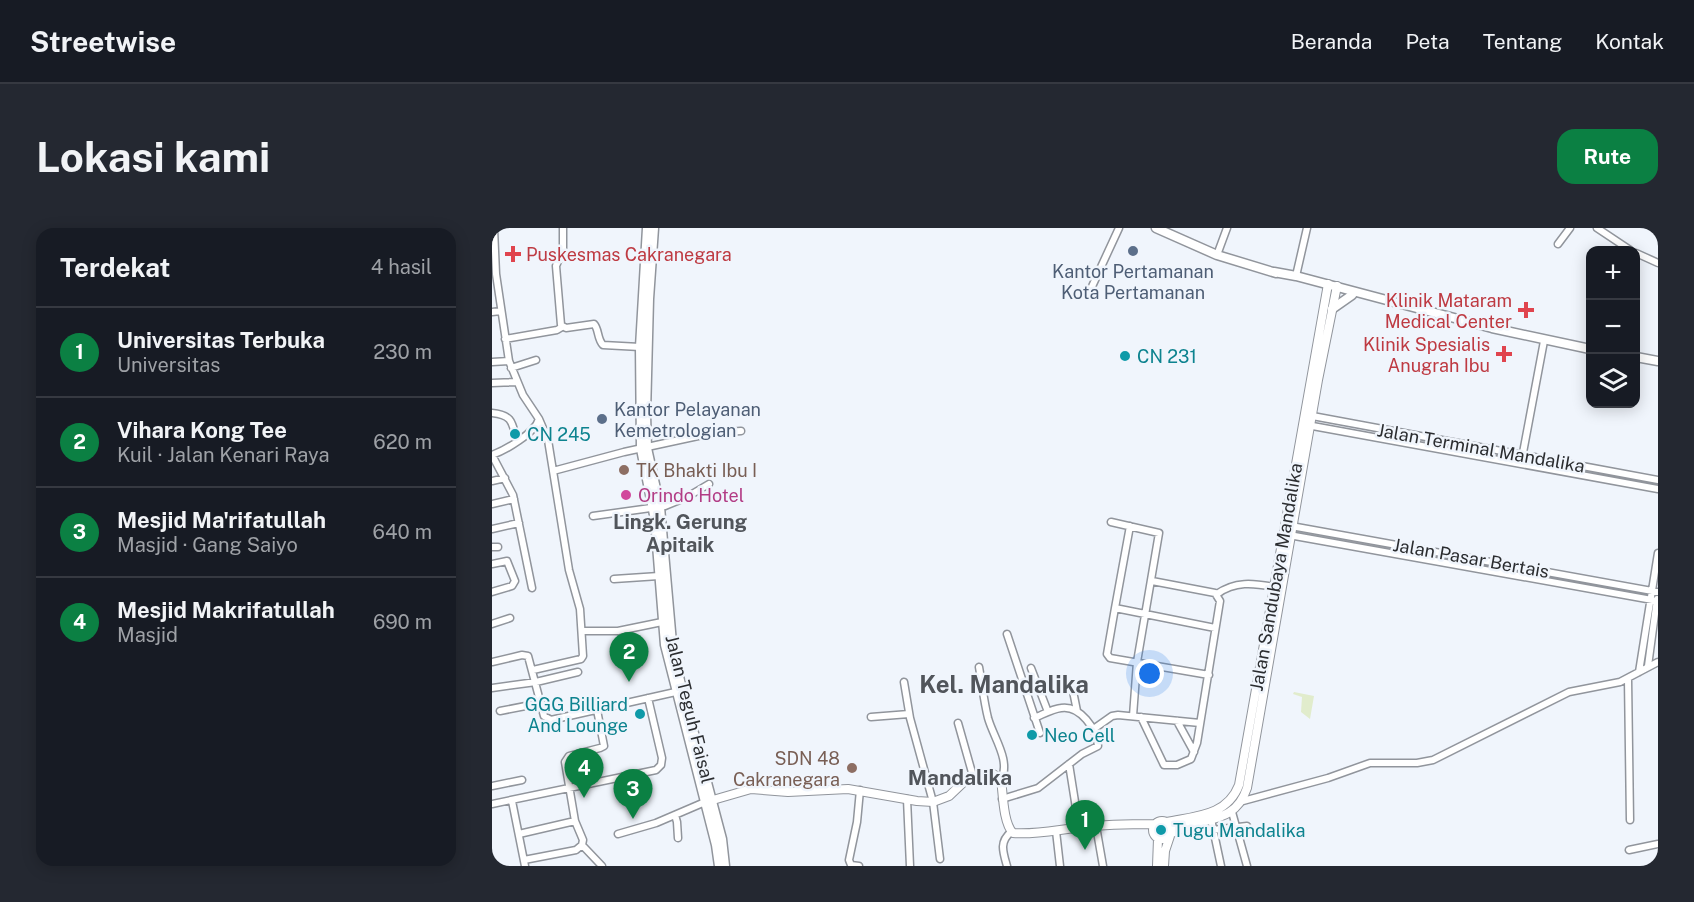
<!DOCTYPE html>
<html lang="id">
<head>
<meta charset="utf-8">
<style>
  body { margin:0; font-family:"Public Sans",sans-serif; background:#242831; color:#f1f3f6 }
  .controls { position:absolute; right:18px; top:18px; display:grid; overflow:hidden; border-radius:12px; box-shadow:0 3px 15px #0003 }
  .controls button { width:54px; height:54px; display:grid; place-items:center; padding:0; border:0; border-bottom:2px solid #363941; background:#171b24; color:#f1f3f6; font:30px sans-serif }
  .you { position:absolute; left:658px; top:446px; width:21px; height:21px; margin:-15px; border:4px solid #fff; border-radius:50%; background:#1a73e8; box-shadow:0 0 0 9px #1a73e833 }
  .badge { display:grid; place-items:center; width:39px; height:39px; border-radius:50%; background:#0b8043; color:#fff; font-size:20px; font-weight:700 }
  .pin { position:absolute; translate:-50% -50px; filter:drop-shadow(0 2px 3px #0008) }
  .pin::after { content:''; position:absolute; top:32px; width:21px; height:18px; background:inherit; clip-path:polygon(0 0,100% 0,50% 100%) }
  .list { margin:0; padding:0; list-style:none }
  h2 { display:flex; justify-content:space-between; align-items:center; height:78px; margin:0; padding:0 24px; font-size:26px }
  h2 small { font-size:20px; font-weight:400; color:#9ea1a6 }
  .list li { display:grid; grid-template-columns:39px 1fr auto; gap:18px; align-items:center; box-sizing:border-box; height:90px; padding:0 24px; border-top:2px solid #363941 }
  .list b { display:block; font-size:22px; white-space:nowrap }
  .list p { margin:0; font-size:20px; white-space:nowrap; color:#9ea1a6 }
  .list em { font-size:20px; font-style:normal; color:#9ea1a6 }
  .icon { flex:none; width:33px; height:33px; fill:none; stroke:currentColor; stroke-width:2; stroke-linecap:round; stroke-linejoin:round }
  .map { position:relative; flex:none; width:1166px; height:638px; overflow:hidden; border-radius:18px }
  header { display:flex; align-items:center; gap:36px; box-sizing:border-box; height:84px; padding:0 30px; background:#171b24; border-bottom:2px solid #363941 }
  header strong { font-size:28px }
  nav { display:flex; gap:33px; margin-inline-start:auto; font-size:21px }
  .intro { display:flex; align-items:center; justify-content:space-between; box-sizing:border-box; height:144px; padding:0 36px }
  h1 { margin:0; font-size:42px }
  .button { padding:15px 27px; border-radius:18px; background:#0b8043; color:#fff; font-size:21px; font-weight:700 }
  main { display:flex; gap:36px; padding:0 36px }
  aside { flex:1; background:#171b24; border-radius:18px; box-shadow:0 3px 15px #0003 }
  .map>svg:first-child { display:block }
</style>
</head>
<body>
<header>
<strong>Streetwise</strong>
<nav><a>Beranda</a><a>Peta</a><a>Tentang</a><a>Kontak</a></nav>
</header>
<div class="intro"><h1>Lokasi kami</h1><a class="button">Rute</a></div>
<main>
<aside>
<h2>Terdekat<small>4 hasil</small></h2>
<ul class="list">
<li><span class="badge">1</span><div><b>Universitas Terbuka</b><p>Universitas</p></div><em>230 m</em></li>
<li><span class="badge">2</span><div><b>Vihara Kong Tee</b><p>Kuil · Jalan Kenari Raya</p></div><em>620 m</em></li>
<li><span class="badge">3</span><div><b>Mesjid Ma'rifatullah</b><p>Masjid · Gang Saiyo</p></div><em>640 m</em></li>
<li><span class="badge">4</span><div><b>Mesjid Makrifatullah</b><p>Masjid</p></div><em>690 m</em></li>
</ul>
</aside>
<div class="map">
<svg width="1166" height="638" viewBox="0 0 1166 638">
  <rect width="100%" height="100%" fill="#f0f5fc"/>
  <path fill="#e1eccc" d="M 802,464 L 822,468 L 818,491 L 809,484 L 810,469 L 801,466 Z"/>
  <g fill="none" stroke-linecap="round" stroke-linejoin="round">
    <defs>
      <path id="minor" d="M 71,0 L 71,21 L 64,38 L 69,97 L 74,100 L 102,96 C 107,101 105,111 111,117 L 148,119
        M 1105,0 L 1138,22
        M 1066,16 L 1078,0
        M 1144,25 L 1166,35
        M 725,27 L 735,0
        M 804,48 L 815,0
        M 597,65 L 627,0
        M 0,84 L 9,83
        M 13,111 L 65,102 L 70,99
        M 0,134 L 17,133
        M 19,140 L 44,132
        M 0,155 L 25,154
        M 0,185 C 21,187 20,195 25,213
        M 815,187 L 1166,252
        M 815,197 L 1166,261
        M 0,227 C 14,222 43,205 47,191 L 31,167 L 17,133 L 4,46 L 2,0
        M 0,227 L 21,267 L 40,360
        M 1030,230 L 1052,113
        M 61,243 L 132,224 L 220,205 L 249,203
        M 0,253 L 13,250
        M 0,276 L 22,271
        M 101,288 L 173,278 L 195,269 L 217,256
        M 619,294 L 667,305 L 645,434 L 641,488
        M 638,298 L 623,380 L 723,400
        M 799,298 L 1166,364
        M 0,301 L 27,295
        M 797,307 L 1166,373
        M 0,319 L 6,319
        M 0,336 L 15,333 L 23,353 L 20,358 L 0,364
        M 122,351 L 167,348
        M 725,366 C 743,353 761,355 782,359
        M 623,380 L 615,426 L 618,430 L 717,447
        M 0,396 L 18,390
        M 90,403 L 126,403 L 170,394
        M 515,406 L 548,505
        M 0,434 L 30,427 L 36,428 L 52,488 L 59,492 L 188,463
        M 1156,438 L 1165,371
        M 487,439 C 490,456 492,474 496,490 C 502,511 519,532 509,553
        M 539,440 L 556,484
        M 41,442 L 89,431 L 91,428 L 88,381 L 77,342 L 56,212 L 47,191
        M 1147,444 L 1166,325
        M 1136,451 L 1138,592
        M 412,454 L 418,490 L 441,574 L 448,631
        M 0,460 L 44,454 L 86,444
        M 581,463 L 585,483
        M 8,483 L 49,475
        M 379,489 L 417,486
        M 649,489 L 672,537 L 685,537 L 699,531 L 705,515 L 728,373 L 723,365 L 660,353
        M 685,493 L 702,524
        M 466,495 L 481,548
        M 603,500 L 620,488 L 626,487 L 708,495
        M 577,536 L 587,599
        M 0,558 L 30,552
        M 415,571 L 418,638
        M 510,571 L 546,560 L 590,526 L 606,518 C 605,501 588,477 569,480 C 560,481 550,487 542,490
        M 20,573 L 33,638
        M 751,573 L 836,550 L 878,535 L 925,535 L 941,532 L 1077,464 L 1128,454 L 1166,434
        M 0,576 L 164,542 L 169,537 L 170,530 L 156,470
        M 740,584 L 755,638
        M 183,587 L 185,594 L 186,610
        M 719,591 L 729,638
        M 604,598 L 611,638
        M 564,603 L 568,638
        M 703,604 L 755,598
        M 27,606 L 83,593
        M 126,606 L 164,595 L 213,574
        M 90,617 L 110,638
        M 1137,622 L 1166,616
        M 32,632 L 84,622 L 90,617 L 91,612 L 83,593 L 73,534 L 77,528 L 108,520 L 112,518 L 105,482
        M 367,638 L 359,637 L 357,632 L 365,594 L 368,562
        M 515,638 C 511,624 507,614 519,604"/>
      <path id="major" d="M 214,574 L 259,561 L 296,564 L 356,561 L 425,573 L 441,574 L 457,568 L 477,549 L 501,546 L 509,551 C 511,565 511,595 521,605 C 545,607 568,601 592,599 C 616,596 639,596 663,596
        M661 602a9 9 0 1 1 18 0a9 9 0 1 1-18 0Z
        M 675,594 C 704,588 735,588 747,557 L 836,56
        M 680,605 C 709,587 742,599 755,560 L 826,152 L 845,58
        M 665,638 L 666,611
        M 672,638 L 673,623 L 678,608"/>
      <path id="highway" d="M 155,0 L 148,119 L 149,221 L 163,292 L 173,417 L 224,617 L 227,638
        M 162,0 L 157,71 L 154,186 L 155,220 L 168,279 L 181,426 L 230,611 L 233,638
        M 664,0 L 725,27 L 784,45
        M 782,44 L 804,48 L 1000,100 L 1098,121
        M 840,81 L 860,67
        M 1144,129 L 1166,133"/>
    </defs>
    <use href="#minor" stroke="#91959c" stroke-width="9"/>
    <use href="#major" stroke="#91959c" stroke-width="10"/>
    <use href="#highway" stroke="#91959c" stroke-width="11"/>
    <use href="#minor" stroke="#fff" stroke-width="6"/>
    <use href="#major" stroke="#fff" stroke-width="8"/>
    <use href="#highway" stroke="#fff" stroke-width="8"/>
  </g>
  <g fill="#5c6f8a" stroke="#f0f5fc" stroke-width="2">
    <circle cx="641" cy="23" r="6"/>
    <circle cx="110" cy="191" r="6"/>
  </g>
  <g fill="#e0444e" stroke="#f0f5fc" stroke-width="2">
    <path d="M18 17h6v6h6v6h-6v6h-6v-6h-6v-6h6z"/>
    <path d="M1031 73h6v6h6v6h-6v6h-6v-6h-6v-6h6z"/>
    <path d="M1009 117h6v6h6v6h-6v6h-6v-6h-6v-6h6z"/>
  </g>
  <g fill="#0f9aa8" stroke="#f0f5fc" stroke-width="2">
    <circle cx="633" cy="128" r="6"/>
    <circle cx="23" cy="206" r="6"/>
    <circle cx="148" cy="486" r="6"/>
    <circle cx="540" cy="507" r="6"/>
    <circle cx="669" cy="602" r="6"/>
  </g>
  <g fill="#8d6e63" stroke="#f0f5fc" stroke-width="2">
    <circle cx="132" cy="242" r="6"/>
    <circle cx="360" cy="540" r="6"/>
  </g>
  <circle fill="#d1479c" stroke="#f0f5fc" stroke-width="2" cx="134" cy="267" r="6"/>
  <g text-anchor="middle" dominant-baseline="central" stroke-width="5" stroke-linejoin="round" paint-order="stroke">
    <g font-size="18" fill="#be3a42" stroke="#f0f5fc" text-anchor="end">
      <text x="34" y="26" text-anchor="start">Puskesmas Cakranegara</text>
      <text x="1020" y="72">Klinik Mataram<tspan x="1020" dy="21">Medical Center</tspan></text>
      <text x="998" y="116">Klinik Spesialis<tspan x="998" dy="21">Anugrah Ibu</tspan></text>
    </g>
    <g font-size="18" fill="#4e5e75" stroke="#f0f5fc">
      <text x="641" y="43">Kantor Pertamanan<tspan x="641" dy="21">Kota Pertamanan</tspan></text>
      <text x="122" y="181" text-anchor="start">Kantor Pelayanan<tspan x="122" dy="21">Kemetrologian</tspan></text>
    </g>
    <g font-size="18" fill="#0d838f" stroke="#f0f5fc" text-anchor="start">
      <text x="645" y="128">CN 231</text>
      <text x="35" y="206">CN 245</text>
      <text x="136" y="476" text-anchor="end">GGG Billiard<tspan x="136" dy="21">And Lounge</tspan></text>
      <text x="552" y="507">Neo Cell</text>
      <text x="681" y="602">Tugu Mandalika</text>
    </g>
    <g font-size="18" fill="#2b2d30" stroke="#f0f5fc">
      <text transform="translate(989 220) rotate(10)">Jalan Terminal Mandalika</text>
      <text transform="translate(979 330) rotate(10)">Jalan Pasar Bertais</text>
      <text transform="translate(784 349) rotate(-80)">Jalan Sandubaya Mandalika</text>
      <text transform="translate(198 481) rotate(76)">Jalan Teguh Faisal</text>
    </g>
    <g font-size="18" fill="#785e54" stroke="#f0f5fc" text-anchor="start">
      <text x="144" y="242">TK Bhakti Ibu I</text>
      <text x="348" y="530" text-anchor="end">SDN 48<tspan x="348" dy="21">Cakranegara</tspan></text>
    </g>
    <g font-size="18" fill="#b23c85" stroke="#f0f5fc" text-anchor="start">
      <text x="146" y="267">Orindo Hotel</text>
    </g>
    <g font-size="20" font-weight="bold" fill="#51555b" stroke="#f0f5fc">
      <text x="188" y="294">Lingk. Gerung<tspan x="188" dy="23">Apitaik</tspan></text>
    </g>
    <g font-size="21" font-weight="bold" fill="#51555b" stroke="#f0f5fc">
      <text x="468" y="549">Mandalika</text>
    </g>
    <g font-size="24" font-weight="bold" fill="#51555b" stroke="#f0f5fc">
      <text x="512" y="456">Kel. Mandalika</text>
    </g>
  </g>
</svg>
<div class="controls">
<button>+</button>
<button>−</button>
<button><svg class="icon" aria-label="layers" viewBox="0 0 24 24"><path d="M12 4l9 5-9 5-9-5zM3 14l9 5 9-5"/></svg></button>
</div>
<div class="you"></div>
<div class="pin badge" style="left:593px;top:622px">1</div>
<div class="pin badge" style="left:137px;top:454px">2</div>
<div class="pin badge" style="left:141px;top:591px">3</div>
<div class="pin badge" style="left:92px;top:570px">4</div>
</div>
</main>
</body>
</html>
